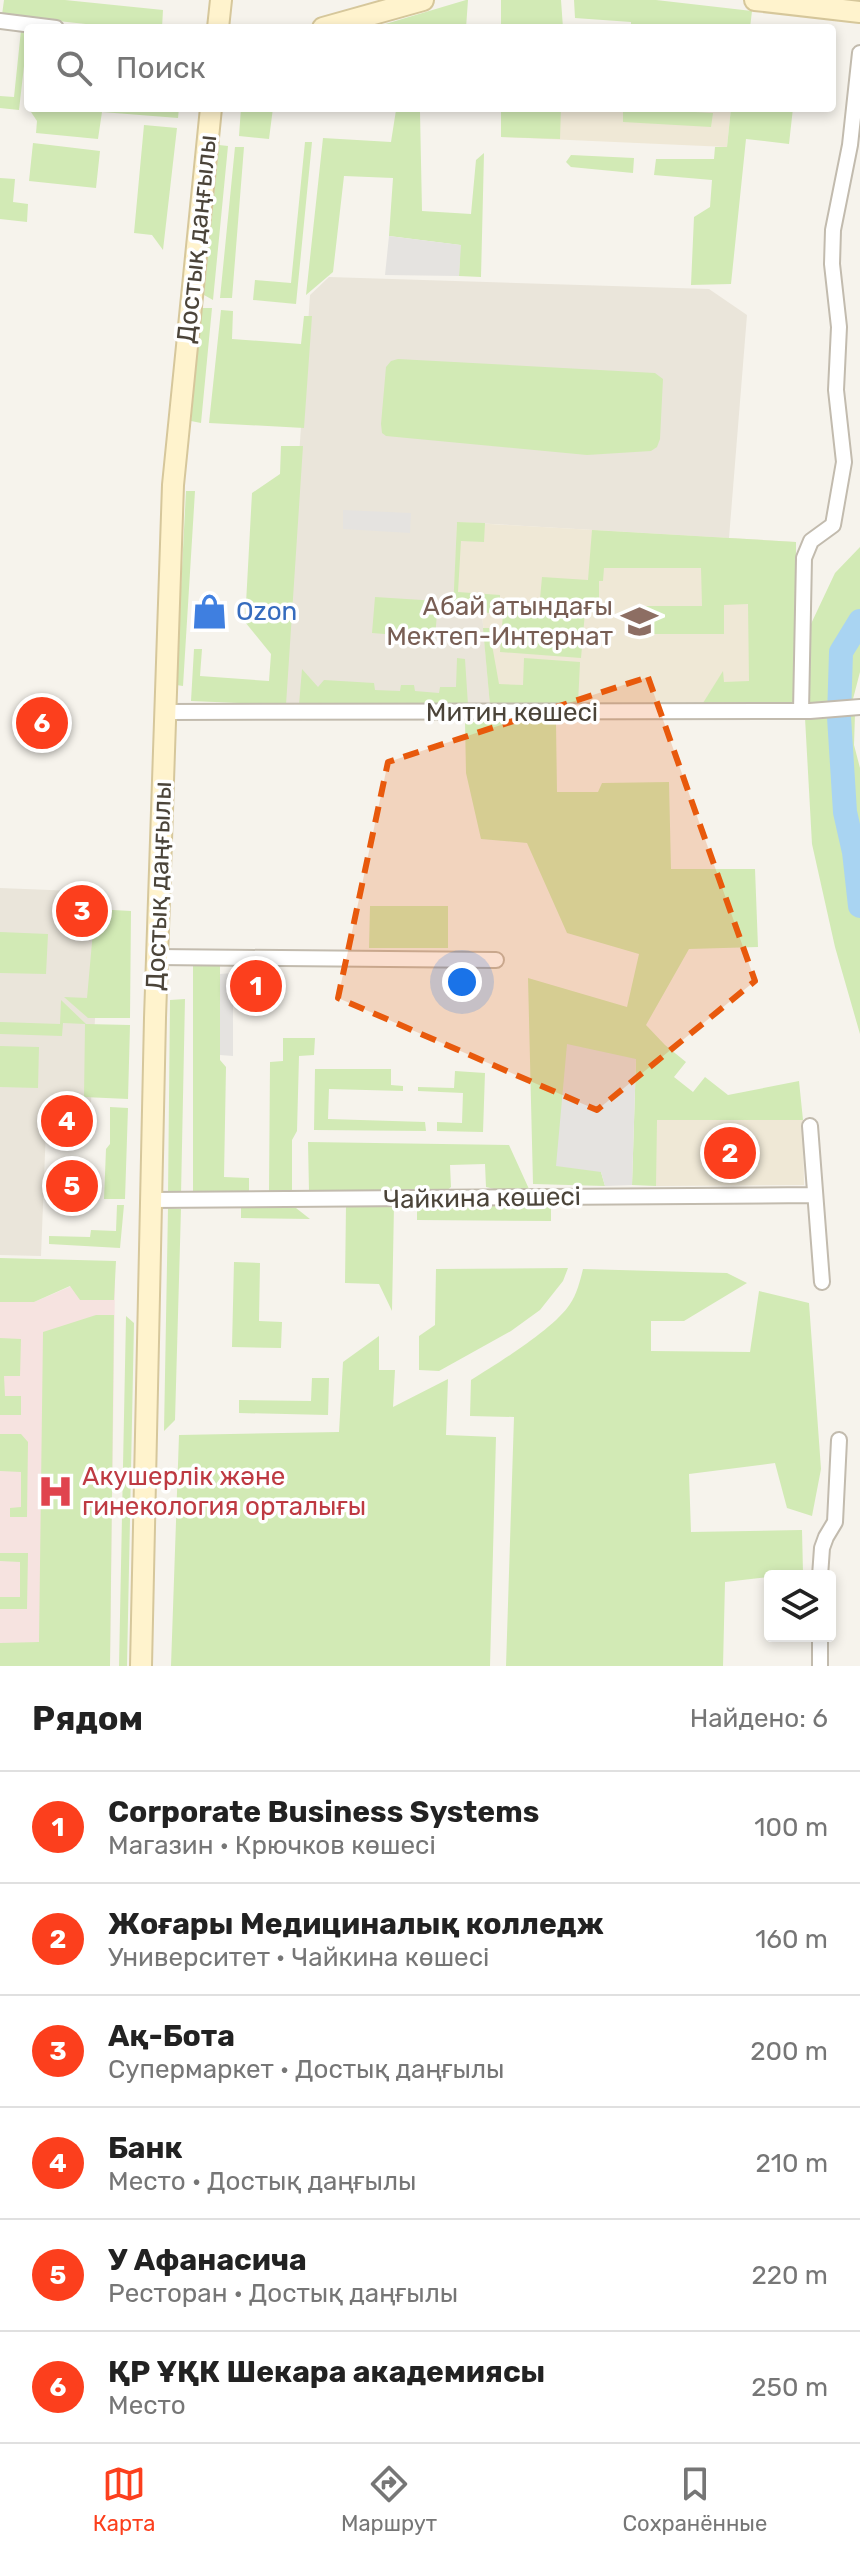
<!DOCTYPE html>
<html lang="ru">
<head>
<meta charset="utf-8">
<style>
  body { margin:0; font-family:Rubik,sans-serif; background:#f2f2f2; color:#222 }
  .controls { position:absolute; right:24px; bottom:24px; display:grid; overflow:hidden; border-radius:8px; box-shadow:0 4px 12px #0003 }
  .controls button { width:72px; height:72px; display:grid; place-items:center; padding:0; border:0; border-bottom:2px solid #e0e0e0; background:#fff; color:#222; font:40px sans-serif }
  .you { position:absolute; left:462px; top:982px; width:28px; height:28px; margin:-20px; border:6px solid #fff; border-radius:50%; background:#1a73e8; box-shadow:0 0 0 12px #1a73e833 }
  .badge { display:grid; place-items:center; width:52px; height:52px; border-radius:50%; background:#fc3f1d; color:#fff; font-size:26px; font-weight:700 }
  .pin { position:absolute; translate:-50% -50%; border:4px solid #fff; box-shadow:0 2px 8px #0006 }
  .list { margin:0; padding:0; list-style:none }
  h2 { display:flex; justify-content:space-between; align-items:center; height:104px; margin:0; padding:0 32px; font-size:34px }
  h2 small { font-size:26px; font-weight:400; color:#767676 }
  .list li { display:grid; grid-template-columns:52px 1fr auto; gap:24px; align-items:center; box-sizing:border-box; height:112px; padding:0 32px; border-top:2px solid #e0e0e0 }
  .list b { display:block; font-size:30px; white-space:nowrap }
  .list p { margin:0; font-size:26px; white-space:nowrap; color:#767676 }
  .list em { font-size:26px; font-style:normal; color:#767676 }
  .icon { flex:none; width:44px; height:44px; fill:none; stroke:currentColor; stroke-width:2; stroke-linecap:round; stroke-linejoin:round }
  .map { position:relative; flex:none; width:860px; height:1666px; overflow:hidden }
  .search { position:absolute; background:#fff; box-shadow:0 4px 12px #0003; left:24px; right:24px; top:24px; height:88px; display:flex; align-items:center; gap:20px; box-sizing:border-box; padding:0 28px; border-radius:8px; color:#767676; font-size:30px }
  .sheet { height:776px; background:#fff }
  nav { display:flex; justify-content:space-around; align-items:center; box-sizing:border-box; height:112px; border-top:2px solid #e0e0e0; background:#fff; font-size:22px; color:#767676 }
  nav a { display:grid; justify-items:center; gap:4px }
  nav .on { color:#fc3f1d }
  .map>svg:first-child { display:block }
</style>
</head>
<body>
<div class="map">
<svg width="860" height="1666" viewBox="0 0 860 1666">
  <rect width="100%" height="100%" fill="#f6f3ec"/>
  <path fill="#eae5da" d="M 329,277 L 709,289 L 747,315 L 729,538 L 457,522 L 454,610 L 482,613 L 490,705 L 282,705 L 310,295 Z
    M 0,888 L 101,892 L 91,1103 L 47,1103 L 41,1256 L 0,1255 Z"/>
  <path fill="#efe8d6" d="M 501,108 L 731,108 L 727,147 L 501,137 Z
    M 457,522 L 796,542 L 796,703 L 490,705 L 482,613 L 453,610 Z
    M 656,1120 L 803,1120 L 804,1185 L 656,1186 Z"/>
  <path fill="#f6e3e0" d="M 83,1281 L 115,1281 L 110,1666 L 0,1666 L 0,1302 L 34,1302 Z"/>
  <path fill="#d2eab5" d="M 4,0 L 65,0 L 163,10 L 162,28 L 123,28 L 2,15 Z
    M 466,0 L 468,0 L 466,28 L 372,28 Z
    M 501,0 L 561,0 L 563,28 L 501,28 Z
    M 574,0 L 656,0 L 752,11 L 750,28 L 631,28 L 631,22 L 575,18 Z
    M 21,30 L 28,31 L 19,110 L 0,108 L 0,96 L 14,97 Z
    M 31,108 L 179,108 L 178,118 L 102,112 L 98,139 L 36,133 L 37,121 L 31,112 Z
    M 241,108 L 273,108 L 269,139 L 239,136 Z
    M 501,108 L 561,108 L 560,139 L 501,137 Z
    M 623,108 L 713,113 L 711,127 L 623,122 Z
    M 731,108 L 793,108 L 789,144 L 746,139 L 731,284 L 691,285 L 694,217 L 710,207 L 712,180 L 654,175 L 656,159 L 714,159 L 715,147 L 727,147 Z
    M 396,110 L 420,112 L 422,211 L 471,214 L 476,160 L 484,153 L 481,277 L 459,276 L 460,245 L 389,236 L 393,178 L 344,176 L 333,272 L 306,295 L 323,138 L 391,142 Z
    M 144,125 L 177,128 L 163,250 L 152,235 L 134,233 Z
    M 305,142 L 312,142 L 296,304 L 253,300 L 255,280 L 291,283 Z
    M 33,143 L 100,151 L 96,188 L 29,181 Z
    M 219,145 L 228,146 L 213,300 L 204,295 Z
    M 235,147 L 244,147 L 232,298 L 220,298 Z
    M 571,155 L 634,158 L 633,173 L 571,167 L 566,162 Z
    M 0,178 L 15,179 L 13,202 L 28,204 L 27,222 L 0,219 Z
    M 202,308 L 212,308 L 201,423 L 191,421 Z
    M 221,310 L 233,311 L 232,339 L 301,344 L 304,316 L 312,316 L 304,428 L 209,423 Z
    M 398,359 L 655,373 L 663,379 L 660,439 L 657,447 L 651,451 L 587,455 L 386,436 L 382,433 L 381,424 L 386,367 L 391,361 Z
    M 281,446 L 303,446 L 286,705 L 191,701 L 194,649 L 202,649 L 200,676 L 269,681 L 271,654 L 245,622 L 252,493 L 280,474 Z
    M 186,491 L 195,491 L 183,686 L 176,685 Z
    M 457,522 L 485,523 L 484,542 L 461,541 L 458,592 L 500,595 L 500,604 L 585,612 L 581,658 L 500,652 L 503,614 L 453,610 Z
    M 592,530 L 796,542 L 796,703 L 703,703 L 723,671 L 724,682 L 749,681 L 748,604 L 724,605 L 724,634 L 646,634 L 644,606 L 702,606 L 701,568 L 604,568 L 603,581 L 599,581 L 599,606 L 540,599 L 542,577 L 588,580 Z
    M 860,547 L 860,672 L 853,699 L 806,703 L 810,626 L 835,573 Z
    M 375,597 L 438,601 L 435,638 L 372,633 Z
    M 483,628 L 489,628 L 499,684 L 523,685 L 524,658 L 580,662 L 578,704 L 490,705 Z
    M 457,658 L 465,659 L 468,705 L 299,705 L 302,669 L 318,687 L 324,680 L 374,683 L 375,690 L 400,691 L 401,685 L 414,685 L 415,691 L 439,693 L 440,687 L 456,687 Z
    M 855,714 L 854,745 L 860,768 L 860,1034 L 835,947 L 812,844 L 805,718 Z
    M 465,722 L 556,722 L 557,792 L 598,792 L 602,783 L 669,782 L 671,869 L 755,869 L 758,947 L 689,949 L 646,1025 L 665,1045 L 686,1062 L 674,1077 L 693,1092 L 705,1077 L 728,1095 L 799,1081 L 803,1120 L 657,1120 L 656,1186 L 632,1185 L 636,1059 L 601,1172 L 605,1186 L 533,1184 L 528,978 L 627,1007 L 639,954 L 567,933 L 527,843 L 481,839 L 466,773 Z
    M 370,906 L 448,906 L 448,948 L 369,948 Z
    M 95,909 L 131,911 L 130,1018 L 88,1018 L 64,997 L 87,998 Z
    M 0,932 L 48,934 L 46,974 L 0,973 Z
    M 193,964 L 220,965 L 220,1060 L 226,1067 L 224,1177 L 249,1178 L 249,1194 L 193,1193 Z
    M 185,999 L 181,1195 L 168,1196 L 170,1000 Z
    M 61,1000 L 86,1024 L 130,1025 L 128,1099 L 84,1097 L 85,1024 L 63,1023 L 62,1036 L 0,1034 L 0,1022 L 60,1024 Z
    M 283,1038 L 315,1038 L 314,1055 L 299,1056 L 297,1131 L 292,1140 L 292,1192 L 269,1192 L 270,1062 L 283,1061 Z
    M 0,1046 L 39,1047 L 38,1088 L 0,1087 Z
    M 315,1069 L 391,1069 L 391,1085 L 403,1086 L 403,1091 L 329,1089 L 328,1119 L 425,1122 L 426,1131 L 314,1130 Z
    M 455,1071 L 485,1073 L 483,1132 L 437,1131 L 437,1122 L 462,1123 L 463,1093 L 418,1091 L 418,1087 L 454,1088 Z
    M 110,1107 L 128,1108 L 125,1199 L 104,1199 L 106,1149 L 110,1144 Z
    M 308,1142 L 509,1145 L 529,1189 L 494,1189 L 486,1187 L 485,1164 L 450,1165 L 451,1187 L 446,1191 L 309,1191 Z
    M 551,1204 L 551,1221 L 417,1220 L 417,1206 Z
    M 117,1205 L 124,1205 L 120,1248 L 49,1244 L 49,1236 L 90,1237 L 91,1230 L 116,1231 Z
    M 346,1205 L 394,1205 L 392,1311 L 379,1284 L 345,1283 Z
    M 241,1207 L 296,1208 L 310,1219 L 241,1218 Z
    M 168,1208 L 181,1209 L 175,1420 L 164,1431 Z
    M 0,1258 L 116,1261 L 114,1300 L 80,1300 L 70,1286 L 34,1302 L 0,1302 Z
    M 234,1262 L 260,1263 L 259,1321 L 282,1322 L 281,1348 L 232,1347 Z
    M 568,1268 L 563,1281 L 540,1310 L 511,1331 L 439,1371 L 419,1370 L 419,1336 L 435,1325 L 436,1269 Z
    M 583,1269 L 727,1273 L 747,1283 L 684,1321 L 651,1321 L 651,1351 L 750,1352 L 759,1291 L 809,1303 L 821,1469 L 812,1516 L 787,1508 L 775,1463 L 689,1474 L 691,1532 L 802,1530 L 803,1573 L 725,1582 L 723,1666 L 506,1666 L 514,1417 L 470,1416 L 471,1380 C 498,1363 554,1329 570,1304 C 577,1294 580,1281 583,1269 Z
    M 96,1315 L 114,1315 L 110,1666 L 0,1666 L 0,1643 L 39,1642 L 43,1332 Z
    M 126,1316 L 134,1323 L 127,1666 L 119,1666 Z
    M 379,1336 L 379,1370 L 395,1370 L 393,1407 L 448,1379 L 446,1435 L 496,1437 L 490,1666 L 171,1666 L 179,1435 L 339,1432 L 343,1362 Z
    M 0,1338 L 21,1339 L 20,1376 L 4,1376 L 5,1396 L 21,1396 L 21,1415 L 0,1415 Z
    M 312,1378 L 329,1378 L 328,1415 L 239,1413 L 239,1400 L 311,1401 Z
    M 0,1434 L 21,1434 L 28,1442 L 27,1517 L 10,1517 L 10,1508 L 21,1507 L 21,1472 L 0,1471 Z
    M 0,1553 L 28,1553 L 27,1609 L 0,1609 L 0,1597 L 20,1597 L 20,1562 L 0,1561 Z"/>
  <path fill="#e5e3e0" d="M 389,236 L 461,245 L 459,276 L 385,275 Z
    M 343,510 L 411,513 L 410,533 L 343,529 Z
    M 233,973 L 233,1056 L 220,1055 L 220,974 Z
    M 567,1044 L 636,1059 L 632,1185 L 605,1186 L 601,1172 L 556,1166 Z"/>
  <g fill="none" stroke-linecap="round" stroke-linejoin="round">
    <path stroke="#a9d4f2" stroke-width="24" d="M 860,621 L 841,652 L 839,717 L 845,812 L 854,852 L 860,906"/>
    <defs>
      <path id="street" d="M 0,21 L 56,28
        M 801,711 L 804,558 L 811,541 L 833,525 L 844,462 L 836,390 L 839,327 L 832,264 L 833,230 L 850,145 L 860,53
        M 164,712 L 810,711 L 860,707
        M 157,957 L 496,960
        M 810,1126 L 822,1282
        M 151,1200 L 814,1195
        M 820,1576 L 822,1548 L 826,1537 L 835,1522 L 839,1440
        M 820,1636 L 820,1666"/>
      <path id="secondary" d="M 755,0 L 860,12
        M 218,28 L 221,0
        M 323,28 L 423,0
        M 141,1666 L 155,1018 L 173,485 L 211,108"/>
    </defs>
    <use href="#street" stroke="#c2bbae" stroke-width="18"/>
    <use href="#secondary" stroke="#d6c79b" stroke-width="24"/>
    <use href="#street" stroke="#fff" stroke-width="14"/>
    <use href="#secondary" stroke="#fff3cd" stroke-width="20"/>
  </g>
  <path fill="#e8590c" fill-opacity="0.2" stroke="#e8590c" stroke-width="6" stroke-dasharray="16 10" stroke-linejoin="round" d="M 648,677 L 755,981 L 597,1110 L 338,998 L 388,762 Z"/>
  <defs>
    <symbol id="shop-bare" viewBox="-9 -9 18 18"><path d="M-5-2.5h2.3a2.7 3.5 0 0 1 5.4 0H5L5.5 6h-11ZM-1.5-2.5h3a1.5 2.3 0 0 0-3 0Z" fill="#3f7fe0" stroke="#fff" stroke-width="2.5" paint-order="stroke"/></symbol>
    <symbol id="school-bare" viewBox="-9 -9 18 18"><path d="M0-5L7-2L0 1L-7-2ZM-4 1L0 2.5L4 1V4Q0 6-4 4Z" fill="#8d6e63" stroke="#fff" stroke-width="2.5" paint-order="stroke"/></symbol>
    <symbol id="hospital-bare" viewBox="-9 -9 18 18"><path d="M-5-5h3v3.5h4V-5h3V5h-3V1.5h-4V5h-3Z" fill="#e0444e" stroke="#fff" stroke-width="2.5" paint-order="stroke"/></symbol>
  </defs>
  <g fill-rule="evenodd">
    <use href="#shop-bare" x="184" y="586" width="51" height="51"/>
    <use href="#school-bare" x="614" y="596" width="51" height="51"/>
    <use href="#hospital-bare" x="30" y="1466" width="51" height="51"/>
  </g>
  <g text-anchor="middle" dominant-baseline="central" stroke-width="7" stroke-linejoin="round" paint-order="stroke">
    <g font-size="26" fill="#4b4439" stroke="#fff">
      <text transform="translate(197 239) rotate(-84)">Достық даңғылы</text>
      <text x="512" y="712">Митин көшесі</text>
      <text transform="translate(159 886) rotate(-88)">Достық даңғылы</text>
      <text transform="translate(482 1198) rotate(-1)">Чайкина көшесі</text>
    </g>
    <g font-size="26" fill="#785e54" stroke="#fff" text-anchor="end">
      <text x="613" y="606">Абай атындағы<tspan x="613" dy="30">Мектеп-Интернат</tspan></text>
    </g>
    <g font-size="26" fill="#366cbe" stroke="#fff" text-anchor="start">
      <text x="236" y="611">Ozon</text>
    </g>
    <g font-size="26" fill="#be3a42" stroke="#fff" text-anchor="start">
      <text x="82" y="1476">Акушерлік және<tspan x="82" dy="30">гинекология орталығы</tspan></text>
    </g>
  </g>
</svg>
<div class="controls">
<button><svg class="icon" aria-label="layers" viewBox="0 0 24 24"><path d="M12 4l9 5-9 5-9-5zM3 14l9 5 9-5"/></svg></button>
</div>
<div class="you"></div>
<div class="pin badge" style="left:256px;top:986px">1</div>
<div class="pin badge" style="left:730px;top:1153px">2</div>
<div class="pin badge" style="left:82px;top:911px">3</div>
<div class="pin badge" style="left:67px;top:1121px">4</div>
<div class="pin badge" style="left:72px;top:1186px">5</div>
<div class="pin badge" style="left:42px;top:723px">6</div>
<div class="search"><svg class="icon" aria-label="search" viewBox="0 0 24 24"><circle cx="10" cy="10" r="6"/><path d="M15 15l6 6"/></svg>Поиск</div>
</div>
<section class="sheet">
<h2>Рядом<small>Найдено: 6</small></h2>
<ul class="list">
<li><span class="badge">1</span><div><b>Corporate Business Systems</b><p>Магазин · Крючков көшесі</p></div><em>100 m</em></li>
<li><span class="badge">2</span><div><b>Жоғары Медициналық колледж</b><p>Университет · Чайкина көшесі</p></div><em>160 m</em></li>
<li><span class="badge">3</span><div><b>Ақ-Бота</b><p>Супермаркет · Достық даңғылы</p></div><em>200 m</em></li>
<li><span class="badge">4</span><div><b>Банк</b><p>Место · Достық даңғылы</p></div><em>210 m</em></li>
<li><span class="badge">5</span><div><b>У Афанасича</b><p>Ресторан · Достық даңғылы</p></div><em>220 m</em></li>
<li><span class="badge">6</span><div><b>ҚР ҰҚК Шекара академиясы</b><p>Место</p></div><em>250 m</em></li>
</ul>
</section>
<nav>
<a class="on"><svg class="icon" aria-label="map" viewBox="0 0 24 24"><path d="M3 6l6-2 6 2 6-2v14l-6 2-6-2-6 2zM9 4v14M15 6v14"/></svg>Карта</a>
<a><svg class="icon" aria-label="directions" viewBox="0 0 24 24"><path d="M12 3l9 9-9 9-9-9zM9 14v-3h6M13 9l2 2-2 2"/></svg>Маршрут</a>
<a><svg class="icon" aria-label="saved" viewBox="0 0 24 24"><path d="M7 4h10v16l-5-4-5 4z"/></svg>Сохранённые</a>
</nav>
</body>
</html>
